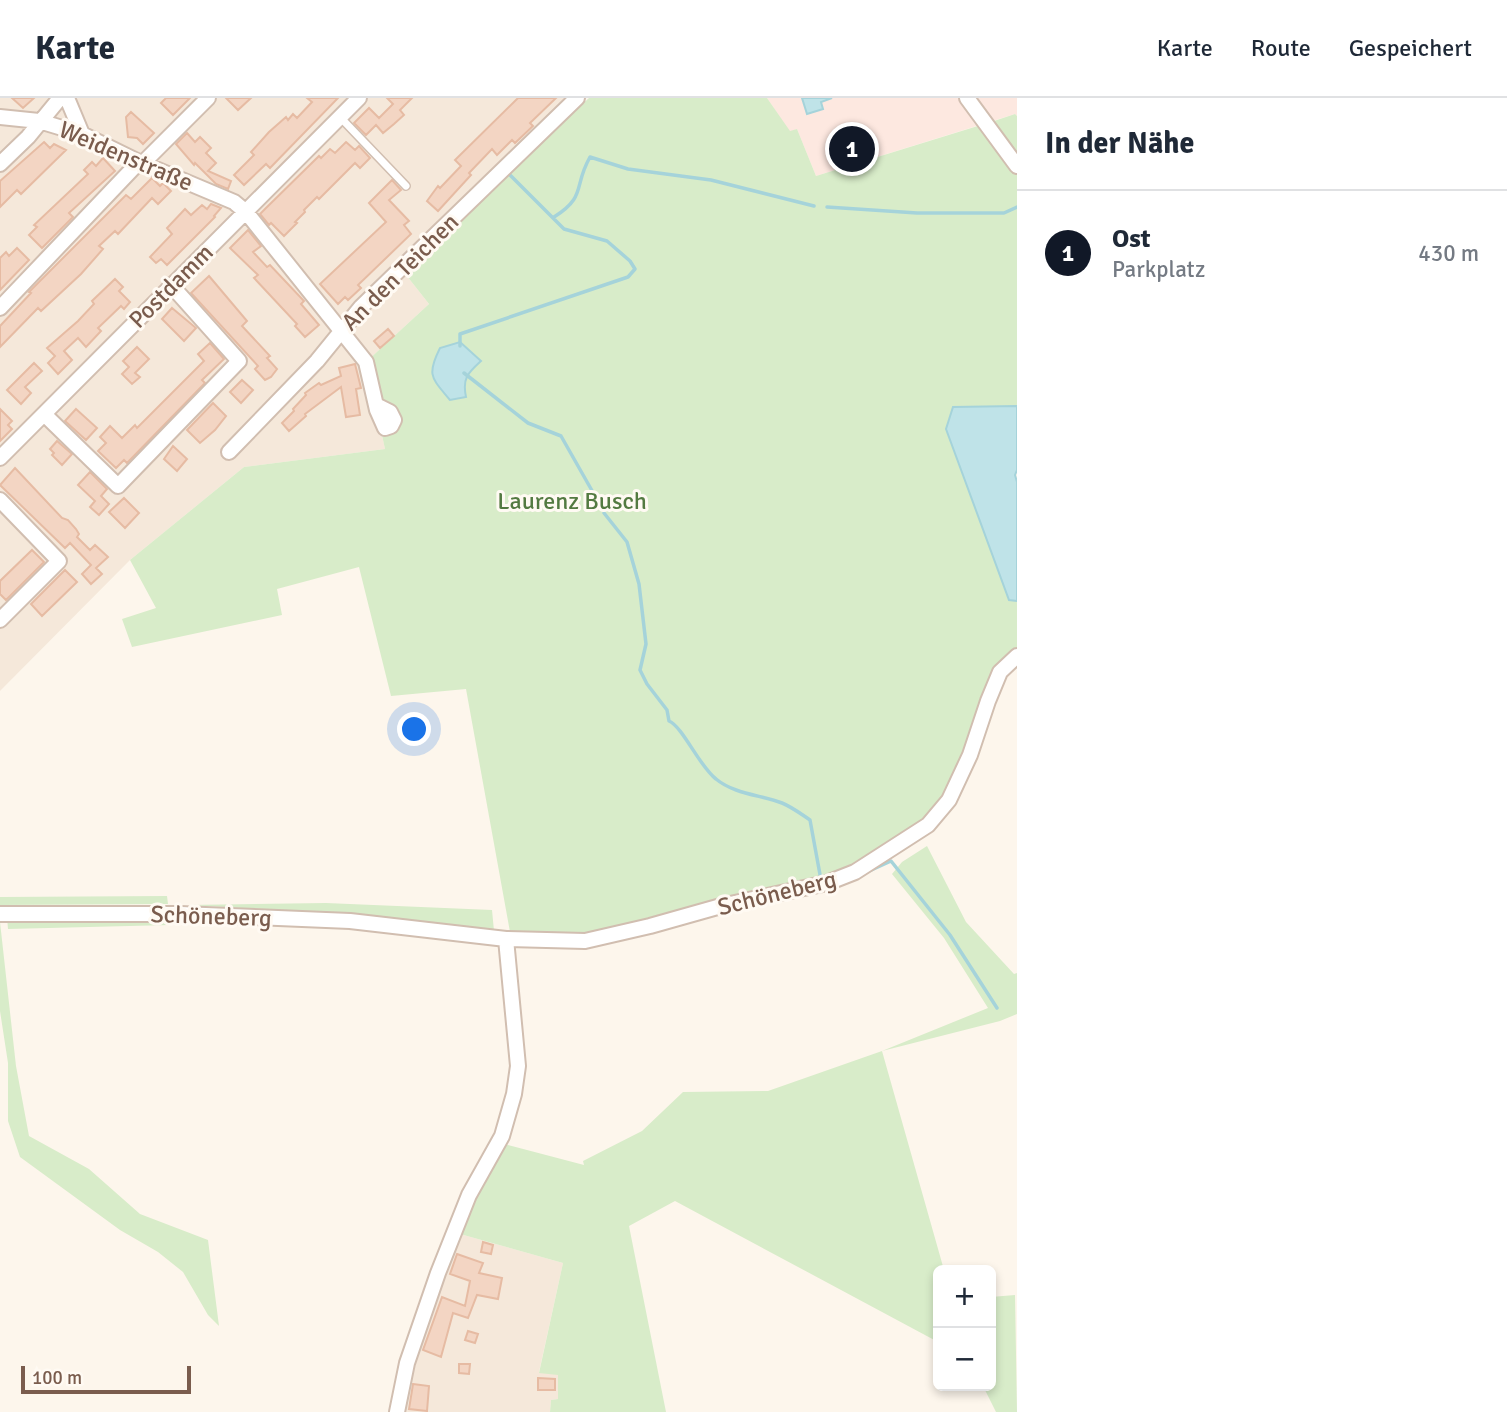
<!DOCTYPE html>
<html lang="de">
<head>
<meta charset="utf-8">
<style>
  body { margin:0; font-family:Signika,sans-serif; background:#f2f2f3; color:#1f2937 }
  .controls { position:absolute; right:21px; bottom:21px; display:grid; overflow:hidden; border-radius:10px; box-shadow:0 4px 10px #0003 }
  .controls button { width:63px; height:63px; display:grid; place-items:center; padding:0; border:0; border-bottom:2px solid #e0e1e3; background:#fff; color:#1f2937; font:35px sans-serif }
  .scale { position:absolute; left:21px; bottom:18px; width:170px; box-sizing:border-box; padding-left:7px; border:4px solid #7a5c4d; border-top:0; font-size:19px; line-height:24px; white-space:nowrap; color:#7a5c4d; -webkit-text-stroke:5px #fffaf3; paint-order:stroke }
  .you { position:absolute; left:415px; top:632px; width:24px; height:24px; margin:-18px; border:5px solid #fff; border-radius:50%; background:#1a73e8; box-shadow:0 0 0 10px #1a73e833 }
  .badge { display:grid; place-items:center; width:46px; height:46px; border-radius:50%; background:#111827; color:#fff; font-size:23px; font-weight:700 }
  .pin { position:absolute; translate:-50% -50%; border:4px solid #fff; box-shadow:0 2px 7px #0006 }
  .list { margin:0; padding:0; list-style:none }
  h2 { display:flex; justify-content:space-between; align-items:center; height:91px; margin:0; padding:0 28px; font-size:30px }
  h2 small { font-size:23px; font-weight:400; color:#747a83 }
  .list li { display:grid; grid-template-columns:46px 1fr auto; gap:21px; align-items:center; box-sizing:border-box; height:126px; padding:0 28px; border-top:2px solid #e0e1e3 }
  .list b { display:block; font-size:26px; white-space:nowrap }
  .list p { margin:0; font-size:23px; white-space:nowrap; color:#747a83 }
  .list em { font-size:23px; font-style:normal; color:#747a83 }
  .map { position:relative; flex:none; width:1017px; height:1314px; overflow:hidden }
  header { display:flex; align-items:center; gap:42px; box-sizing:border-box; height:98px; padding:0 35px; background:#fff; border-bottom:2px solid #e0e1e3 }
  header strong { font-size:33px }
  nav { display:flex; gap:38px; margin-inline-start:auto; font-size:24px }
  main { display:flex }
  aside { flex:1; background:#fff }
  .map>svg:first-child { display:block }
</style>
</head>
<body>
<header>
<strong>Karte</strong>
<nav><a>Karte</a><a>Route</a><a>Gespeichert</a></nav>
</header>
<main>
<div class="map">
<svg width="1017" height="1314" viewBox="0 0 1017 1314">
  <rect width="100%" height="100%" fill="#fdf6ec"/>
  <path fill="#f5e8da" d="M 0,0 L 566,0 L 396,164 L 429,206 L 366,264 L 385,351 L 244,369 L 130,462 L 0,593 Z
    M 460,1136 L 563,1165 L 539,1274 L 559,1276 L 558,1301 L 551,1302 L 550,1314 L 404,1314 L 405,1298 L 415,1264 Z"/>
  <path fill="#fde8e0" d="M 767,0 L 1017,0 L 1017,18 L 1015,16 L 816,78 L 797,31 L 790,34 Z"/>
  <path fill="#d8ecc9" d="M 589,0 L 767,0 L 790,33 L 797,31 L 816,78 L 981,27 L 1017,76 L 1017,308 L 953,309 L 946,331 L 1009,502 L 1017,503 L 1017,551 L 996,571 L 982,597 L 966,651 L 945,698 L 912,735 L 885,754 L 819,783 L 629,827 L 576,836 L 510,834 L 466,591 L 391,598 L 359,469 L 277,491 L 282,517 L 132,549 L 122,521 L 156,510 L 130,462 L 244,369 L 385,351 L 366,264 L 429,206 L 403,173 Z
    M 1015,16 L 1017,18 L 1017,57 L 994,23 Z
    M 927,748 L 966,824 L 1014,876 L 1017,875 L 1017,916 L 1000,923 L 882,953 L 944,1172 L 938,1172 L 938,1244 L 675,1103 L 629,1128 L 666,1314 L 550,1314 L 551,1302 L 558,1301 L 558,1277 L 539,1275 L 563,1165 L 460,1136 L 473,1099 L 504,1046 L 584,1067 L 583,1063 L 642,1033 L 683,994 L 768,993 L 882,953 L 988,910 L 944,840 L 892,776 L 902,764 Z
    M 167,798 L 168,806 L 0,807 L 0,799 Z
    M 326,805 L 492,812 L 494,833 L 334,815 L 188,807 Z
    M 7,819 L 172,819 L 170,827 L 8,831 Z
    M 0,824 L 16,968 L 29,1038 L 89,1071 L 140,1116 L 208,1142 L 219,1228 L 208,1217 L 183,1174 L 158,1154 L 120,1132 L 20,1059 L 8,1023 L 8,965 L 0,913 Z
    M 1015,1197 L 1017,1314 L 996,1314 L 983,1288 L 991,1288 L 991,1199 Z"/>
  <path fill="#bfe3e8" stroke="#a5d3da" stroke-width="2" d="M 802,0 L 832,0 L 821,4 L 823,11 L 807,16 Z
    M 460,244 L 481,263 C 468,275 462,280 466,299 L 450,302 C 432,280 426,278 440,250 Z
    M 1017,308 L 1017,372 L 1015,377 L 1017,384 L 1017,503 L 1009,502 L 946,331 L 953,309 Z"/>
  <g fill="none" stroke-linecap="round" stroke-linejoin="round">
    <path stroke="#a5d3da" stroke-width="3.5" d="M 827,109 L 917,115 L 1004,115 L 1017,109
      M 554,119 C 587,98 573,89 590,59 L 628,71 L 711,82 L 814,108
      M 460,248 L 460,236 L 628,179 L 635,171 L 630,163 L 607,143 L 564,131 L 510,77
      M 464,275 L 528,325 L 561,338 L 599,405
      M 604,415 L 627,444 L 639,486 L 646,546 L 640,572 L 647,586 L 667,612 L 669,623 C 683,629 699,668 716,681 C 734,696 761,697 782,705 C 792,709 801,716 810,722 L 821,782
      M 867,774 L 891,763 L 950,837 L 997,910"/>
  </g>
  <path fill="#f3d5c3" stroke="#e6bba3" stroke-width="2" d="M 12,0 L 34,0 L 23,10 Z
    M 166,0 L 190,0 L 173,17 L 161,5 Z
    M 226,0 L 251,0 L 238,12 Z
    M 307,0 L 338,0 L 270,70 L 266,66 L 244,87 L 234,77 L 254,57 L 251,54 L 269,34 L 286,19 L 288,22 L 293,16 L 297,20 L 312,4 Z
    M 387,0 L 412,0 L 400,12 L 404,17 L 394,26 L 383,35 L 376,27 L 366,37 L 354,25 L 369,10 L 379,20 L 393,6 Z
    M 518,0 L 556,0 L 530,25 L 533,28 L 515,45 L 512,42 L 497,57 L 492,51 L 469,75 L 471,77 L 438,113 L 427,103 L 438,88 L 440,90 L 461,68 L 455,62 Z
    M 131,14 L 154,35 L 143,46 L 137,40 L 128,39 L 126,19 Z
    M 187,35 L 195,44 L 200,39 L 211,50 L 206,55 L 216,65 L 208,73 L 231,83 L 228,91 L 216,86 L 195,65 L 194,67 L 176,46 Z
    M 44,44 L 50,50 L 54,46 L 66,52 L 21,96 L 17,92 L 0,109 L 0,83 Z
    M 346,44 L 355,52 L 359,48 L 370,60 L 360,70 L 355,65 L 319,101 L 317,99 L 304,112 L 305,114 L 295,124 L 297,125 L 284,138 L 271,125 L 269,127 L 260,116 L 265,111 L 319,58 L 321,60 L 330,51 L 335,55 Z
    M 103,60 L 115,73 L 69,115 L 73,119 L 42,150 L 29,137 L 37,129 L 34,127 L 88,76 L 84,72 L 92,64 L 96,68 Z
    M 152,80 L 160,88 L 163,85 L 171,93 L 158,106 L 152,100 L 118,136 L 115,133 L 99,148 L 103,151 L 81,176 L 41,213 L 38,210 L 0,249 L 0,228 L 31,195 L 29,194 L 126,97 L 131,101 Z
    M 392,82 L 401,92 L 389,102 L 409,123 L 404,127 L 411,136 L 358,187 L 361,190 L 348,202 L 345,199 L 338,206 L 320,186 L 386,124 L 369,105 Z
    M 211,106 L 221,110 L 214,118 L 215,119 L 167,167 L 161,161 L 156,165 L 150,159 L 172,136 L 167,130 L 185,111 L 191,117 L 202,107 L 207,111 Z
    M 248,132 L 261,148 L 253,154 L 267,169 L 270,167 L 304,203 L 301,206 L 319,227 L 305,239 L 295,228 L 297,226 L 254,180 L 258,177 L 230,150 Z
    M 17,150 L 29,162 L 0,192 L 0,160 L 6,154 L 9,158 Z
    M 209,178 L 247,223 L 242,228 L 270,258 L 267,260 L 277,271 L 271,279 L 265,282 L 255,271 L 258,268 L 191,195 Z
    M 115,181 L 123,189 L 119,193 L 130,204 L 124,211 L 121,208 L 98,230 L 101,233 L 86,249 L 78,240 L 64,253 L 72,262 L 58,276 L 48,265 L 55,258 L 47,250 L 78,223 L 94,206 L 92,203 Z
    M 172,210 L 196,230 L 184,243 L 162,221 Z
    M 388,231 L 394,238 L 380,250 L 374,243 Z
    M 210,245 L 224,261 L 202,282 L 205,285 L 127,365 L 124,362 L 116,370 L 98,353 L 106,345 L 100,339 L 110,328 L 122,340 L 135,327 L 137,330 L 204,263 L 198,256 Z
    M 137,249 L 149,261 L 135,275 L 140,279 L 132,286 L 122,276 L 129,269 L 123,263 Z
    M 34,265 L 42,273 L 25,289 L 31,295 L 21,306 L 7,292 Z
    M 355,266 L 361,290 L 356,291 L 360,317 L 346,319 L 341,289 L 305,316 L 306,318 L 289,333 L 282,325 L 294,313 L 293,311 L 306,297 L 305,295 L 319,285 L 321,287 L 341,278 L 339,270 Z
    M 242,282 L 253,292 L 241,305 L 230,294 Z
    M 213,305 L 226,318 L 215,332 L 200,345 L 187,332 Z
    M 0,311 L 12,323 L 8,327 L 12,331 L 0,343 Z
    M 76,311 L 97,330 L 86,342 L 65,323 Z
    M 57,343 L 72,356 L 62,367 L 52,357 L 54,355 L 50,351 Z
    M 173,348 L 187,361 L 177,373 L 164,361 Z
    M 15,370 L 62,420 L 68,422 L 76,431 L 79,436 L 77,439 L 90,452 L 95,447 L 108,459 L 96,470 L 102,476 L 91,486 L 82,476 L 91,467 L 70,445 L 65,450 L 0,387 Z
    M 90,374 L 107,391 L 101,398 L 109,406 L 99,417 L 90,409 L 95,403 L 78,387 Z
    M 124,400 L 139,415 L 125,430 L 109,414 Z
    M 32,452 L 44,464 L 6,502 L 0,496 L 0,483 Z
    M 65,472 L 77,484 L 42,518 L 31,506 Z
    M 483,1144 L 493,1147 L 491,1156 L 481,1154 Z
    M 457,1156 L 483,1165 L 479,1175 L 502,1180 L 498,1201 L 477,1197 L 468,1220 L 453,1215 L 441,1259 L 423,1252 L 442,1199 L 465,1208 L 470,1183 L 450,1176 Z
    M 468,1233 L 478,1236 L 475,1245 L 465,1242 Z
    M 459,1266 L 470,1266 L 469,1276 L 459,1275 Z
    M 538,1280 L 555,1281 L 555,1292 L 538,1292 Z
    M 413,1286 L 429,1288 L 427,1313 L 409,1311 Z"/>
  <g fill="none" stroke-linecap="round" stroke-linejoin="round">
    <defs>
      <path id="service" d="M 340,19 L 406,88"/>
      <path id="minor" d="M 67,0 L 82,36
        M 967,0 L 1017,68
        M 0,19 L 39,23 L 82,36 L 139,64 L 234,104 L 246,114 L 366,264 L 377,312 L 385,330 L 391,328 L 394,322 L 390,314 L 376,307
        M 143,65 L 208,0
        M 0,66 L 28,39 L 60,0
        M 0,210 L 139,64
        M 44,316 L 118,388 L 239,263 L 171,187
        M 229,354 L 317,263 L 361,209 L 577,0
        M 0,360 L 359,0
        M 0,402 L 59,463 L 0,522
        M 0,816 L 180,816 L 350,823 L 506,841 L 585,843 L 650,828 L 721,808 L 827,785 L 855,774 L 928,727 L 949,702 L 970,657 L 988,603 L 1000,574 L 1017,558
        M 397,1314 L 407,1265 L 438,1175 L 469,1097 L 502,1038 L 514,996 L 518,968 L 506,841"/>
    </defs>
    <use href="#service" stroke="#d1beb0" stroke-width="10"/>
    <use href="#minor" stroke="#d1beb0" stroke-width="18"/>
    <use href="#service" stroke="#fff" stroke-width="7"/>
    <use href="#minor" stroke="#fff" stroke-width="14"/>
  </g>
  <g text-anchor="middle" dominant-baseline="central" stroke-width="6" stroke-linejoin="round" paint-order="stroke">
    <g font-size="24" fill="#7a5c4d" stroke="#fffaf3">
      <text transform="translate(126 58) rotate(23)">Weidenstraße</text>
      <text transform="translate(400 174) rotate(-45)">An den Teichen</text>
      <text transform="translate(171 188) rotate(-45)">Postdamm</text>
      <text transform="translate(777 795) rotate(-14)">Schöneberg</text>
      <text transform="translate(211 818) rotate(2)">Schöneberg</text>
    </g>
    <g font-size="24" fill="#537a41" stroke="#fffaf3">
      <text x="572" y="403">Laurenz Busch</text>
    </g>
  </g>
</svg>
<div class="controls">
<button>+</button>
<button>−</button>
</div>
<div class="scale">100 m</div>
<div class="you"></div>
<div class="pin badge" style="left:852px;top:51px">1</div>
</div>
<aside>
<h2>In der Nähe<small></small></h2>
<ul class="list">
<li><span class="badge">1</span><div><b>Ost</b><p>Parkplatz</p></div><em>430 m</em></li>
</ul>
</aside>
</main>
</body>
</html>
